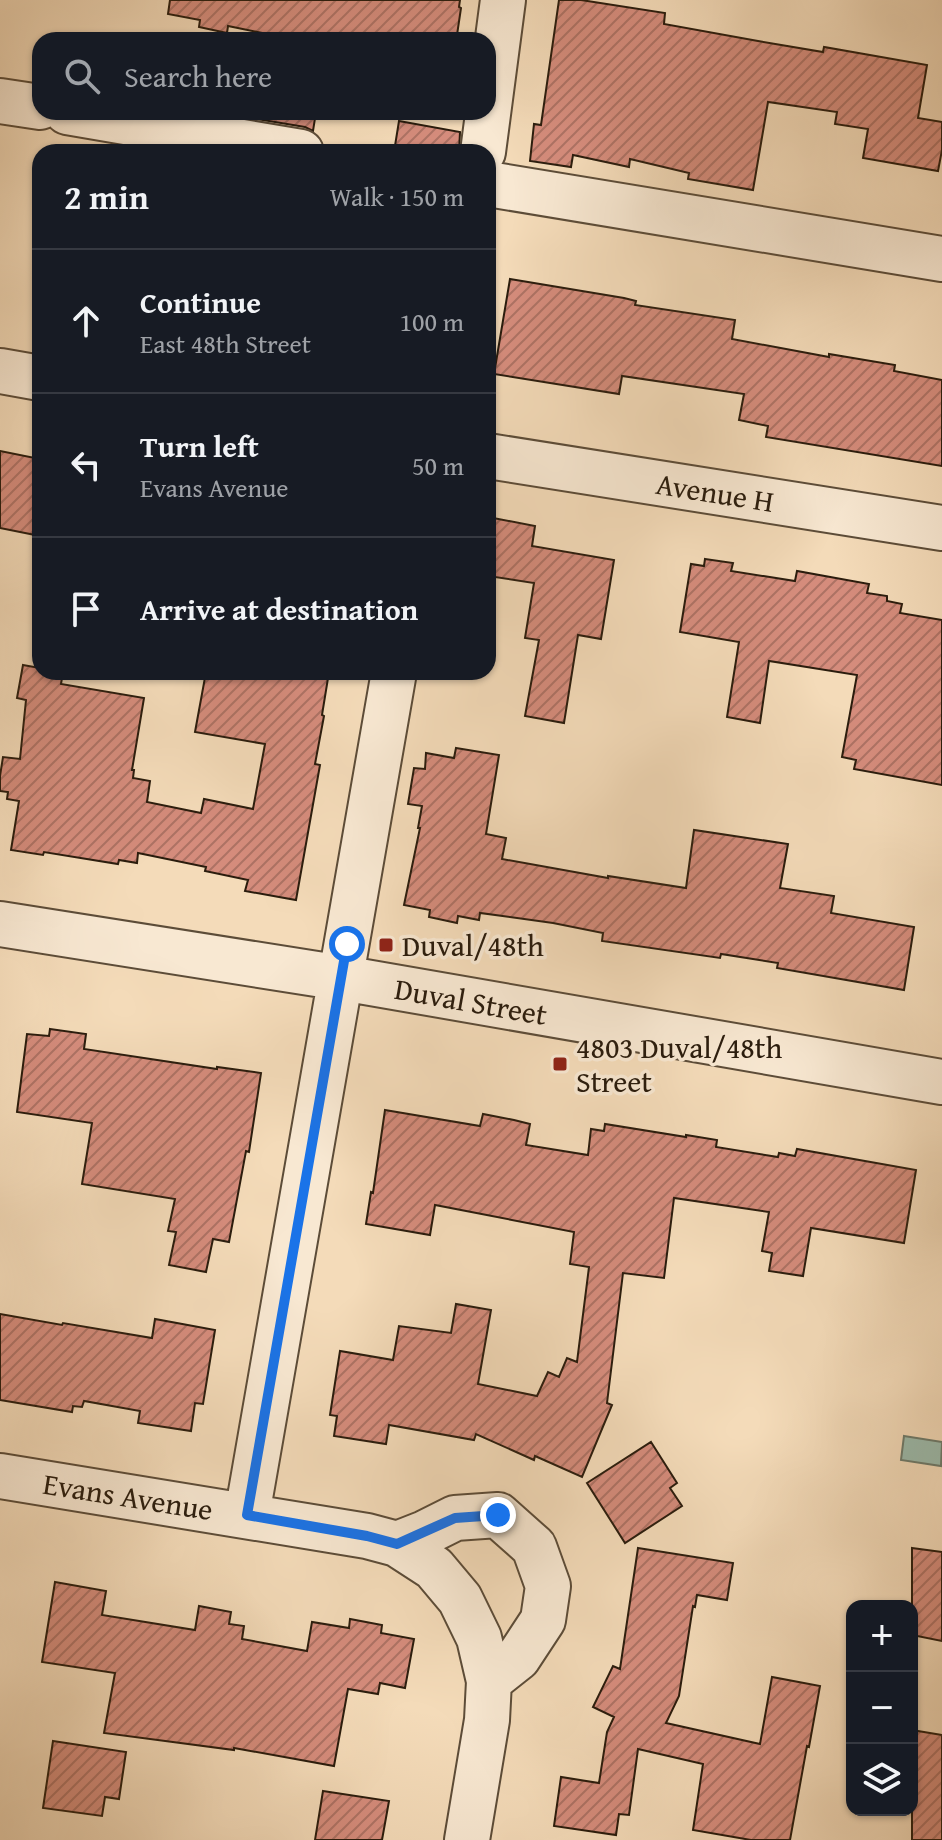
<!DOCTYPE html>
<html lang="en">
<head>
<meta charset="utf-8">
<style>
  body { margin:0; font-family:"Gentium Book Plus",serif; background:#20242c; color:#f1f3f6 }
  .controls { position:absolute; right:24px; bottom:24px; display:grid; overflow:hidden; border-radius:16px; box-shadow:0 2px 6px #0004 }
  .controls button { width:72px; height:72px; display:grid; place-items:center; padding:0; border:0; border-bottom:2px solid #363941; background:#171b24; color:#f1f3f6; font:40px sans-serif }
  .stop { position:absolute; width:24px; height:24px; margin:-18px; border:6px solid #1a73e8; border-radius:50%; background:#fff }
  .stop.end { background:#1a73e8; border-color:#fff; box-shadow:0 2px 8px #0008 }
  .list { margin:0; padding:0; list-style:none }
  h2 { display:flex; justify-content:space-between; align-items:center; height:104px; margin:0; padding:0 32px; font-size:34px }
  h2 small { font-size:26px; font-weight:400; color:#9ea1a6 }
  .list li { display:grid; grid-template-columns:52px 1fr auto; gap:24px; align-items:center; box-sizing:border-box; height:144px; padding:0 32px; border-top:2px solid #363941 }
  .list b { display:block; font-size:30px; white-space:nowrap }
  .list p { margin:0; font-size:26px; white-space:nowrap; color:#9ea1a6 }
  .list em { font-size:26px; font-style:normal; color:#9ea1a6 }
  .icon { flex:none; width:44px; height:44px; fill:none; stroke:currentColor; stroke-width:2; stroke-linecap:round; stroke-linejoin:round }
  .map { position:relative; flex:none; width:942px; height:1840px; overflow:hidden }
  .search { position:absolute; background:#171b24; box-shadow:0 2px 6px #0004; left:32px; top:32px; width:464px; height:88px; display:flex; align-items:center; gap:20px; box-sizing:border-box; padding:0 28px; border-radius:24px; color:#9ea1a6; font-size:30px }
  .panel { position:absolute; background:#171b24; box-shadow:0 2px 6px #0004; left:32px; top:144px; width:464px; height:536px; border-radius:24px }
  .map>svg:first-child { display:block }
</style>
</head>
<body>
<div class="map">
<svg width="942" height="1840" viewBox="0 0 942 1840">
  <defs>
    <pattern id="building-hatch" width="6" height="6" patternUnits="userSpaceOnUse" patternTransform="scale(2)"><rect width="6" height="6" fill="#d58c7c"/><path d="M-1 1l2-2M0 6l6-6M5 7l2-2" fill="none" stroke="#ad7264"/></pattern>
  </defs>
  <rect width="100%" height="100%" fill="#f4dbb9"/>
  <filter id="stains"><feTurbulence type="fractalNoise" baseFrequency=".0025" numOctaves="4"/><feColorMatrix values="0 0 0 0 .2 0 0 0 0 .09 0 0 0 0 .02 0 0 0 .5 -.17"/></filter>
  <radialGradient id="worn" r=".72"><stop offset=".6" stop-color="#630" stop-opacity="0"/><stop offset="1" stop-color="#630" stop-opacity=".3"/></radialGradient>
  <path fill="#9cbbac" stroke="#6e7b6c" stroke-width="2" d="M 904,1436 L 942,1442 L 941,1466 L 901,1460 Z"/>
  <path fill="url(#building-hatch)" stroke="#2a1c0d" stroke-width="2" d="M 170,0 L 460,0 L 459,7 L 461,8 L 457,35 L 454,35 L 454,40 L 398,40 L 399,34 L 330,40 L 296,40 L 228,26 L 227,33 L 199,27 L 200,20 L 168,14 Z
    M 559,0 L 581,0 L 665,13 L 664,24 L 758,41 L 823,52 L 824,47 L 927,65 L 918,118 L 942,122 L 942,150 L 938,171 L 863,158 L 868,129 L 835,124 L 837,112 L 768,102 L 753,190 L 688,179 L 689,173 L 630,159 L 629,167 L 573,155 L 571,167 L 530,161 L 534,124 L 541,125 Z
    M 215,112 L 316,112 L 313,131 L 305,127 Z
    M 399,121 L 460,132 L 459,152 L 394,152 Z
    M 510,279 L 624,298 L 636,301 L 635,305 L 735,320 L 732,339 L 829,357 L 829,354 L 895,365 L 894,371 L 942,380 L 942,466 L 766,437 L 768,426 L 739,420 L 744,394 L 622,376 L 619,394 L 494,374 Z
    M 0,451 L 40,459 L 40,536 L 0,528 Z
    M 488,517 L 535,526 L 532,546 L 614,560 L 601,639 L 578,635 L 564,723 L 525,716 L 539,640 L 525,638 L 534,583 L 488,576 Z
    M 705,559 L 733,563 L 731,571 L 795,581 L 797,571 L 869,584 L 867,593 L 887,596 L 887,601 L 902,604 L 900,613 L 942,620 L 942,785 L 854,769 L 856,760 L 842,757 L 857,675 L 769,661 L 760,723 L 727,717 L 739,642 L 680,632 L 691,564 L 704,566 Z
    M 23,665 L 40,668 L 40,672 L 63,672 L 61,684 L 144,698 L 132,770 L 134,770 L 133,778 L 150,781 L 147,802 L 201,813 L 204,799 L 253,809 L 265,744 L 195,732 L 206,672 L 329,672 L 322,715 L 324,716 L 315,764 L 320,765 L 296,900 L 245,891 L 248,880 L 205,871 L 206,867 L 138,853 L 137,863 L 119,860 L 118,864 L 44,852 L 43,855 L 11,850 L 19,801 L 7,799 L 8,792 L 0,791 L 0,776 L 3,757 L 20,759 L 26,700 L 17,698 Z
    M 456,748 L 499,755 L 486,834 L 506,838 L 502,859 L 608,878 L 608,876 L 686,888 L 694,830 L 788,844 L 780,888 L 834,896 L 831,913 L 914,927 L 904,990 L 777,968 L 778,963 L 721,954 L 720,958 L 602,941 L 603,933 L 553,923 L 480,913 L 479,920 L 458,916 L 457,923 L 429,917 L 430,910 L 404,905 L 420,828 L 418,828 L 422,806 L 408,804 L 414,768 L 425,769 L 426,753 L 454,758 Z
    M 50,1029 L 86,1034 L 84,1049 L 217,1069 L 217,1067 L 261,1073 L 249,1152 L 246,1151 L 229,1242 L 213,1239 L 206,1272 L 169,1265 L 176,1232 L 168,1231 L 175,1199 L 82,1184 L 92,1123 L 17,1112 L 27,1034 L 49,1036 Z
    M 385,1110 L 480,1126 L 483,1114 L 514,1120 L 530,1124 L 526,1145 L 588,1155 L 591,1129 L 604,1131 L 605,1124 L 686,1137 L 686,1135 L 717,1140 L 716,1147 L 778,1157 L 779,1153 L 795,1156 L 797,1149 L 916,1170 L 904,1243 L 811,1228 L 803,1276 L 769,1271 L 772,1253 L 762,1251 L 769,1212 L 674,1198 L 664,1278 L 623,1273 L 607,1403 L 612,1405 L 582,1477 L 535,1456 L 534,1460 L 476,1434 L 474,1440 L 389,1425 L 386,1444 L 334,1436 L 337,1416 L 330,1415 L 340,1351 L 393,1360 L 399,1326 L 451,1333 L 456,1304 L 491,1310 L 478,1384 L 537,1396 L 548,1372 L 559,1377 L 567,1358 L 577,1362 L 589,1267 L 570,1264 L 574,1232 L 435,1205 L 430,1235 L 366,1224 L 371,1192 L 373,1193 Z
    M 0,1314 L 62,1325 L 63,1323 L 152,1338 L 155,1319 L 215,1330 L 203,1404 L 195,1403 L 191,1431 L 138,1423 L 140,1411 L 84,1401 L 82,1407 L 73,1406 L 72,1412 L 0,1400 Z
    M 651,1442 L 677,1483 L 670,1488 L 682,1506 L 625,1543 L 587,1483 Z
    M 638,1548 L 733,1563 L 727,1600 L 697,1595 L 695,1607 L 693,1606 L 679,1696 L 666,1723 L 760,1744 L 772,1677 L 820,1686 L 809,1747 L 807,1746 L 790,1840 L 751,1840 L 693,1830 L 703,1764 L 638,1749 L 629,1815 L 619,1814 L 616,1835 L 554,1826 L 561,1777 L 599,1783 L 607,1732 L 614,1717 L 593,1707 L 613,1666 L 620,1669 Z
    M 912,1548 L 942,1552 L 942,1641 L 912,1635 Z
    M 55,1582 L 106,1591 L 102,1615 L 195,1630 L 199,1606 L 231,1612 L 229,1624 L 244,1626 L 242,1639 L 307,1651 L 312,1622 L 349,1628 L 350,1619 L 382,1625 L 381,1633 L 414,1639 L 405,1688 L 380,1683 L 378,1694 L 348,1689 L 334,1766 L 234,1748 L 234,1750 L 104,1733 L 115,1673 L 42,1662 Z
    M 912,1730 L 942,1735 L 942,1840 L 912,1840 Z
    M 53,1741 L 126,1752 L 119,1799 L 105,1797 L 102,1816 L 43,1808 Z
    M 323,1791 L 389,1801 L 382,1840 L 315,1840 Z"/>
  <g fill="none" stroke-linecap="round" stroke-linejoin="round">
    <defs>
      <path id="minor" d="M 0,101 L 40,107
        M 67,112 L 301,152
        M 483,152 L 503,0
        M 488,184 L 942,259
        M 0,371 L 40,378
        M 488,456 L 942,528
        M 0,924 L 342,978 L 942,1082
        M 0,1476 L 367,1536 L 397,1544 L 434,1568 L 460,1599 L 479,1638 L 489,1681 L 487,1720 L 467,1840
        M 247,1515 L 394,672
        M 397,1544 L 425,1533 L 455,1518 L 498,1515 L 534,1547 L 548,1586 L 543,1620 L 518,1658 L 489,1681"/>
    </defs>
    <use href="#minor" stroke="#5c4c38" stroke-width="48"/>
    <use href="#minor" stroke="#f8e8d2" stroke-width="44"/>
  </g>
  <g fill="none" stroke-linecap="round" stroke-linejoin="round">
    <path stroke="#1a73e8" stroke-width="10" d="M 347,944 L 247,1515 L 367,1536 L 397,1544 L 455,1518 L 498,1515"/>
  </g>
  <g fill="#8f2418" stroke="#f8e8d2" stroke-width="3">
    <rect x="378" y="937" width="16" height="16" rx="4"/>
    <rect x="552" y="1056" width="16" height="16" rx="4"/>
  </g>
  <g text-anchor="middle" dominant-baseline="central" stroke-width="7" stroke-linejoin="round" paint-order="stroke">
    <g font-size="30" fill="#2a1c0d" stroke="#f8e8d2">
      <text transform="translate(715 492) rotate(9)">Avenue H</text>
      <text transform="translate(471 1001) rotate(10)">Duval Street</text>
      <text transform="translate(128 1496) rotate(9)">Evans Avenue</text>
    </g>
    <g font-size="30" fill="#2a1c0d" stroke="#f8e8d2" text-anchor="start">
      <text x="402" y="945">Duval/48th</text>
      <text x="576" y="1047">4803 Duval/48th<tspan x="576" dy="34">Street</tspan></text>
    </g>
  </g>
  <rect width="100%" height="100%" filter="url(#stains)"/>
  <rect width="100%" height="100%" fill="url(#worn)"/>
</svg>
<div class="controls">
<button>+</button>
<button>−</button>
<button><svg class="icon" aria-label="layers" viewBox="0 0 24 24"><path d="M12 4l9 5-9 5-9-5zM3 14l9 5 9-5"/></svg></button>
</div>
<div class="stop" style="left:347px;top:944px"></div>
<div class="stop end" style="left:498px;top:1515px"></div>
<div class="search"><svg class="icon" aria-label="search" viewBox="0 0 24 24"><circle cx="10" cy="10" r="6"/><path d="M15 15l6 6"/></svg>Search here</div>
<section class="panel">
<h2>2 min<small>Walk · 150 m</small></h2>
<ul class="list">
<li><svg class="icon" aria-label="ahead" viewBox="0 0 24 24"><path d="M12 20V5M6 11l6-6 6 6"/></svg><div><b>Continue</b><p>East 48th Street</p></div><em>100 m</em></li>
<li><svg class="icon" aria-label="left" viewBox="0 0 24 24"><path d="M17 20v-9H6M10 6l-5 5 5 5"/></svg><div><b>Turn left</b><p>Evans Avenue</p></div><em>50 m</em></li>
<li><svg class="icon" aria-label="arrive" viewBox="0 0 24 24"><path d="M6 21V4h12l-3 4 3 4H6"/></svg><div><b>Arrive at destination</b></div></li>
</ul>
</section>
</div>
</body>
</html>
